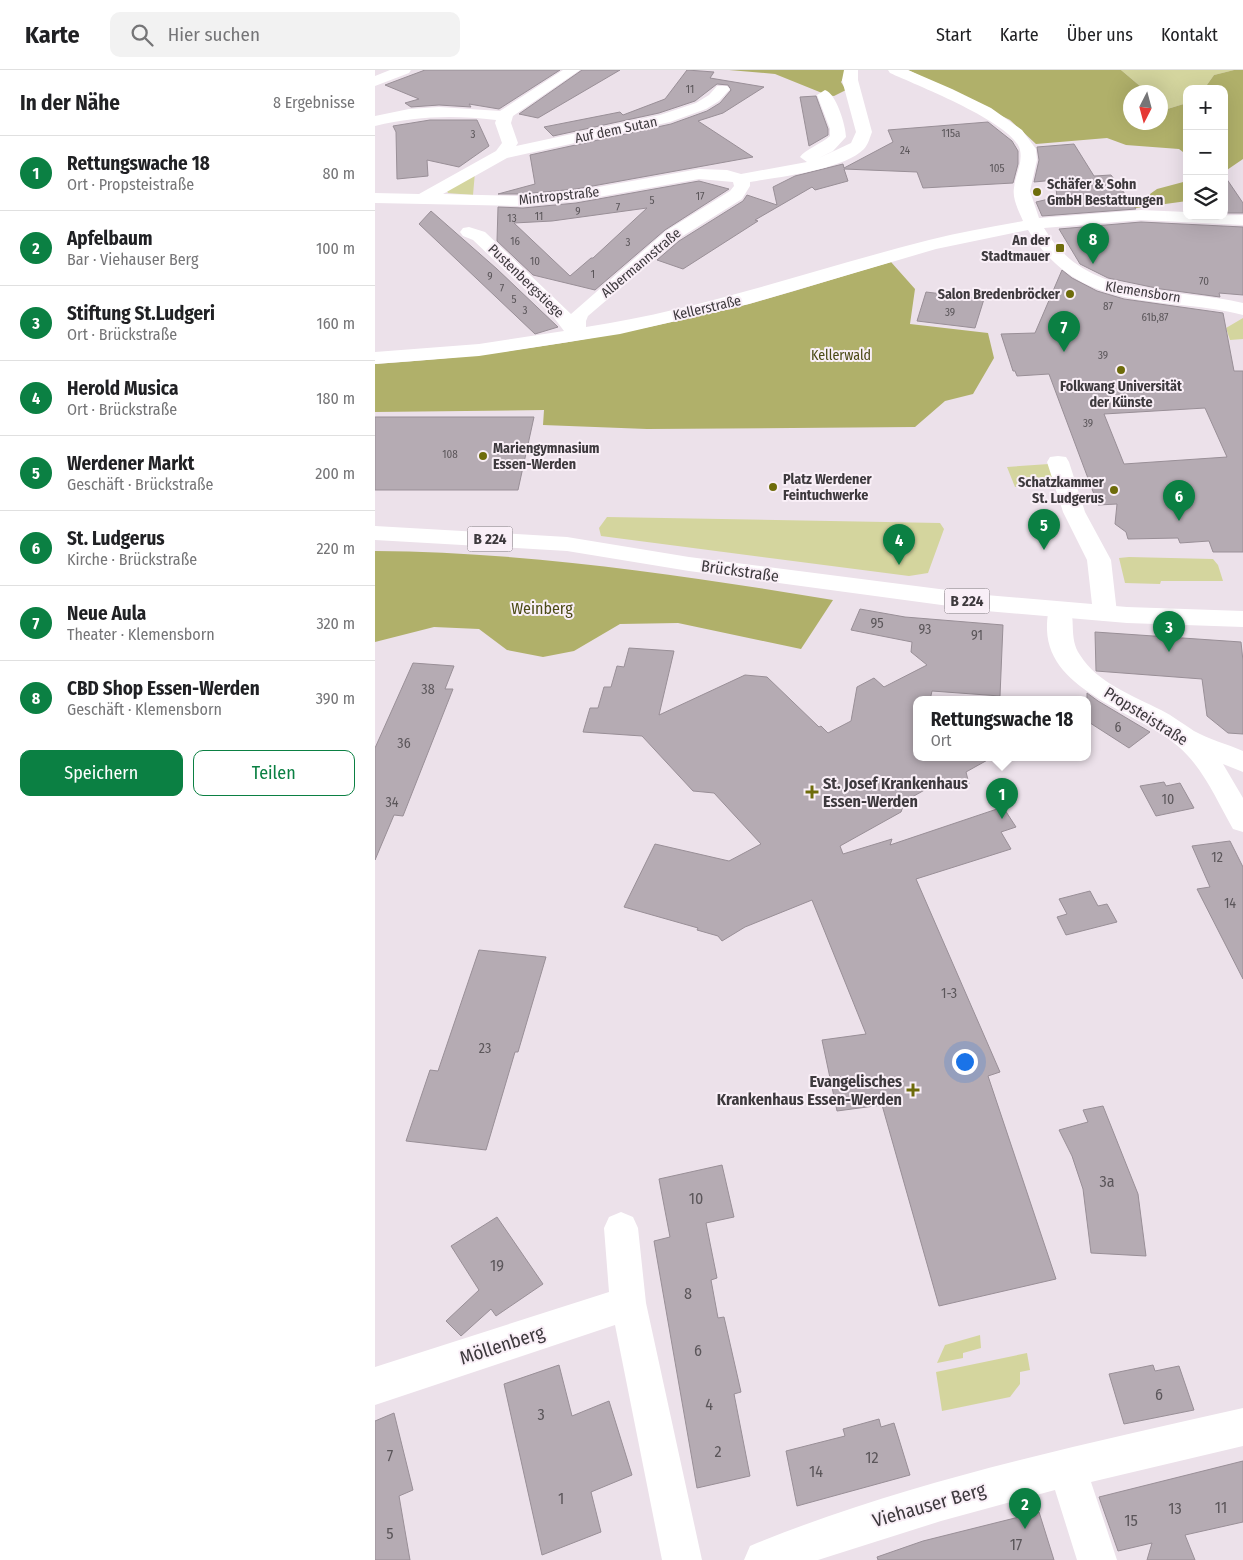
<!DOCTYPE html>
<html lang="de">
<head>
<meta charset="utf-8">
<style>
  body { margin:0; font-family:"Fira Sans Condensed",sans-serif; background:#f2f2f2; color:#202124 }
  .controls { position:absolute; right:15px; top:15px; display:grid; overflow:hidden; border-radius:10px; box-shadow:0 5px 20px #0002 }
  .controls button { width:45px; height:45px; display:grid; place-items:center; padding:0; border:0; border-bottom:1px solid #e0e0e0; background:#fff; color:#202124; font:25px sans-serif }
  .compass { position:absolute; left:748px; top:15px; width:45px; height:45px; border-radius:50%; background:#fff; box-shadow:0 5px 20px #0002; rotate:186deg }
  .you { position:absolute; left:589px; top:991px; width:18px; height:18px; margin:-12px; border:4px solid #fff; border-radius:50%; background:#1a73e8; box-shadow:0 0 0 8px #1a73e833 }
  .badge { display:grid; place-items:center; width:32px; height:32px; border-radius:50%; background:#0b8043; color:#fff; font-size:16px; font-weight:700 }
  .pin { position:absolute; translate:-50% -41px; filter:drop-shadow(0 1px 2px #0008) }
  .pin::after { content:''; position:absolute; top:26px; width:18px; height:15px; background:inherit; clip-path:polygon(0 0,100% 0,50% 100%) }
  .popup { position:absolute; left:538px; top:626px; width:178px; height:65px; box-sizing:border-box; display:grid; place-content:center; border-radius:10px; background:#fff; filter:drop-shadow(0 1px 4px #0005); font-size:16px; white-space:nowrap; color:#757577 }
  .popup b { font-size:19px; color:#202124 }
  .popup::after { content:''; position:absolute; left:50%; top:100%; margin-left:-10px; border:10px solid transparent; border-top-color:#fff }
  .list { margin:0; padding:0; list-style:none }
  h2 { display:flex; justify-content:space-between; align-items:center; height:65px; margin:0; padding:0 20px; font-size:21px }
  h2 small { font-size:16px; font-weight:400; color:#757577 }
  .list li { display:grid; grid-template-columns:32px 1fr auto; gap:15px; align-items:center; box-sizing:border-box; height:75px; padding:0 20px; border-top:1px solid #e0e0e0 }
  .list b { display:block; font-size:19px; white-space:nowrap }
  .list p { margin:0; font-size:16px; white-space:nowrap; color:#757577 }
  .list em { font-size:16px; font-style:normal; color:#757577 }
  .actions { display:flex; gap:10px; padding:15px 20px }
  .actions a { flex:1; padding:11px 0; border:1px solid #0b8043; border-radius:10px; text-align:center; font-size:18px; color:#0b8043 }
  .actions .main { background:#0b8043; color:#fff }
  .icon { flex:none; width:28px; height:28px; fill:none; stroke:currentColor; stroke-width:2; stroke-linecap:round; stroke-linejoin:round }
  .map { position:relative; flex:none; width:868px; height:1490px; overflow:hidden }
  header { display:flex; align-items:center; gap:30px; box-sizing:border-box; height:70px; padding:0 25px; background:#fff; border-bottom:1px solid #e0e0e0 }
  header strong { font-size:24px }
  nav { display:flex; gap:28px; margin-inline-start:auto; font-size:18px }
  .search { width:350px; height:45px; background:#f2f2f2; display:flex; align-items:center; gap:12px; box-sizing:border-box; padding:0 18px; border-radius:10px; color:#757577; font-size:19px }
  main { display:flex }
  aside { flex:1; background:#fff }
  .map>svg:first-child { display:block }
</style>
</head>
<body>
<header>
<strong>Karte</strong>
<div class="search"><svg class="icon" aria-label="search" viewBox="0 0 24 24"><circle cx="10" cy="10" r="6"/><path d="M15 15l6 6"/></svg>Hier suchen</div>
<nav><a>Start</a><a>Karte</a><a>Über uns</a><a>Kontakt</a></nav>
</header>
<main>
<aside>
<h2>In der Nähe<small>8 Ergebnisse</small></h2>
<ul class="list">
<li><span class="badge">1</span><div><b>Rettungswache 18</b><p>Ort · Propsteistraße</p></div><em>80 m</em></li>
<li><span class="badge">2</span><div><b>Apfelbaum</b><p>Bar · Viehauser Berg</p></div><em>100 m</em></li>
<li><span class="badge">3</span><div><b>Stiftung St.Ludgeri</b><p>Ort · Brückstraße</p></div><em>160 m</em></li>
<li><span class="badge">4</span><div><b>Herold Musica</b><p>Ort · Brückstraße</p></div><em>180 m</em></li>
<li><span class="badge">5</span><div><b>Werdener Markt</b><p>Geschäft · Brückstraße</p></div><em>200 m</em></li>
<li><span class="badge">6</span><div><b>St. Ludgerus</b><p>Kirche · Brückstraße</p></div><em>220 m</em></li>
<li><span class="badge">7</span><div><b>Neue Aula</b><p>Theater · Klemensborn</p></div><em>320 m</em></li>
<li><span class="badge">8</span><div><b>CBD Shop Essen-Werden</b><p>Geschäft · Klemensborn</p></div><em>390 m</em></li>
</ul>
<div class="actions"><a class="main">Speichern</a><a>Teilen</a></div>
</aside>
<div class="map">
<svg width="868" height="1490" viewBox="0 0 868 1490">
  <rect width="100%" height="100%" fill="#ece1ea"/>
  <path fill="#d4d59e" d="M 746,0 L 859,0 L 839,5 L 829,19 L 812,19 L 812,33 L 789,40 L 786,37 L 786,22 L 772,22 Z
    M 100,102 L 98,125 L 73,123 L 72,121 Z
    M 868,248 L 868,269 L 855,270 L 851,258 Z
    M 674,394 L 680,413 L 640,417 L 632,397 Z
    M 232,447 L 565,453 L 569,459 L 553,503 L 534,506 L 226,466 L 224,458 Z
    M 754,487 L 838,489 L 843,495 L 848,511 L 786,511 L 785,514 L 750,513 L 744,488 Z
    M 605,1265 L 606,1278 L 588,1283 L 588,1288 L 562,1293 L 570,1275 Z
    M 652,1283 L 655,1300 L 645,1302 L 645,1314 L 635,1327 L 567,1341 L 561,1302 Z"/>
  <path fill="#b0b06a" d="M 354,0 L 473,0 L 466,12 L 471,20 L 459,26 L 452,25 L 400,4 Z
    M 533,0 L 746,0 L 772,22 L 756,22 L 756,52 L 786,52 L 786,37 L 789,40 L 812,33 L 812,85 L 804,79 L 751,75 L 732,68 L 661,74 L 635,50 Z
    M 859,0 L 868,0 L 868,89 L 849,102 L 849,19 L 829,19 L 839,5 Z
    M 812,111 L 812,131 L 754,139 L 782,119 Z
    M 516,192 L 540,219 L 535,254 L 613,263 L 619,288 L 598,324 L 570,331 L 540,357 L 272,359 L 168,355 L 169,340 L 0,342 L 0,294 C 127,286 246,266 370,235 C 419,222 467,206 516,192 Z
    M 0,481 C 154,482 307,505 458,530 L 426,579 L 303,553 L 245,554 L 199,581 L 168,587 L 132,580 L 104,559 L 59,557 L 0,572 Z"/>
  <path fill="#b5abb3" stroke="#998f97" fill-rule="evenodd" d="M 50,0 L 185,0 L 124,39 L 94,34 L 96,37 L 64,35 L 36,37 L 30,33 L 44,29 L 10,15 Z
    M 207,0 L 245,0 L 163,48 L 144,44 Z
    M 312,0 L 339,2 L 335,8 L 389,17 L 348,43 L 323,51 L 378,87 L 201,119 L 148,124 L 123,124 L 160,114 L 155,85 L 296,54 L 332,41 L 345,33 L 356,20 L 353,15 L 342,14 L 320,31 L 284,43 L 178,66 L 169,57 L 245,42 L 248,45 L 290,29 Z
    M 441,26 L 453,59 L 453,65 L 434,76 L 425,27 Z
    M 55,50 L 102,50 L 114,76 L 84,97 L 52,90 L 53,106 L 22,109 L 21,62 L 18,56 Z
    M 613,52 L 637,71 L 643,81 L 643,94 L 638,113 L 548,118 L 542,102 L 469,99 L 473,111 L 440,120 L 437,117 L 380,150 L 383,151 L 308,199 L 282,190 L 304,171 L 368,131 L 372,125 L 402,135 L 398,117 L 420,106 L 468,94 L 469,98 L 518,72 L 513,60 Z
    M 699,74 L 719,106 L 736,105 L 761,139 L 667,146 L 661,132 L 682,127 L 680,110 L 659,112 L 664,90 L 662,77 Z
    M 849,105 L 868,133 L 868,143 L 849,143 Z
    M 324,111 L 354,119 L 290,160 L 220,220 L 158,205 L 122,171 L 123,137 L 148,138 L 201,133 ZM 272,138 L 218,188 L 216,188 L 195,206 L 139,153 L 177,151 Z
    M 56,141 L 122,199 L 183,257 L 160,264 L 44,154 Z
    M 766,152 L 868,157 L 868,225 L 844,223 L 845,227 L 786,219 L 733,208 L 705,194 L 684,159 Z
    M 687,200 L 697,208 L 722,221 L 749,229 L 848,243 L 859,301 L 868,301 L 868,482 L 838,482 L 834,471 L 805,473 L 803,468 L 753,469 L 751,462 L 740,454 L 742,434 L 723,435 L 674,304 L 642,306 L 640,301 L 638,301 L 626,264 L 660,263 ZM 830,338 L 852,387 L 749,394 L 729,344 Z
    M 551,222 L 609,229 L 600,258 L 542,251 Z
    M 0,347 L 159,347 L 143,420 L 0,420 Z
    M 485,539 L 530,547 L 628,555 L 625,626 L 557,621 L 555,630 L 542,630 L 542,688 L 616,688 L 591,702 L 594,714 L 578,709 L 568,715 L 562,713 L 530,731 L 526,742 L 465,776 L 468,784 L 517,769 L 515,775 L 628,737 L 641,757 L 626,762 L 636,779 L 541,809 L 625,1002 L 613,1006 L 681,1209 L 564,1236 L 507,1035 L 462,1041 L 447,970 L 491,964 L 437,830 L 370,857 L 347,871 L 343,866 L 322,860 L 323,858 L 249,837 L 280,774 L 354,791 L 386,774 L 339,723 L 318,721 L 267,666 L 208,662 L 215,638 L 223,638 L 229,617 L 236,617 L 242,596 L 249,597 L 254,578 L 299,581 L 284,645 L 370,605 L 392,607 L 444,657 L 446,656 L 453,663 L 476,651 L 482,617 L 499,608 L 509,617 L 552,595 L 536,582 L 537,572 L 476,560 Z
    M 720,562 L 866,572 L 868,591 L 868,664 L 853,663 L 832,646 L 827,609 L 721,601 Z
    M 38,593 L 79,596 L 70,619 L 78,619 L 28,746 L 19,745 L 0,790 L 0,678 Z
    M 712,623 L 723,631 L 775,662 L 754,678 L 712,651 Z
    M 789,712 L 791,716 L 805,713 L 819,738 L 781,746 L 765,716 Z
    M 855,771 L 868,797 L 868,909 L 822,819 L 835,817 L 817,776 Z
    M 715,821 L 723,836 L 732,834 L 742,852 L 691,865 L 682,847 L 692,844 L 684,829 Z
    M 104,880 L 171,887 L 143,982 L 140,982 L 111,1080 L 31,1071 L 55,1000 L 63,1001 Z
    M 728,1036 L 763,1124 L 771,1186 L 716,1183 L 708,1119 L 697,1086 L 684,1060 L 713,1052 L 708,1040 Z
    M 347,1095 L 359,1147 L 331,1153 L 342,1208 L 336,1210 L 343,1248 L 349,1247 L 366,1322 L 359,1324 L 375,1406 L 322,1418 L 279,1171 L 295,1167 L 284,1109 Z
    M 122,1147 L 168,1214 L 121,1246 L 116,1239 L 86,1266 L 71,1251 L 104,1220 L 76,1176 Z
    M 184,1295 L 197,1346 L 234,1331 L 257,1405 L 216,1422 L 226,1462 L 167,1485 L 129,1314 Z
    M 778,1295 L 780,1301 L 804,1296 L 819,1340 L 749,1354 L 734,1304 Z
    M 19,1343 L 38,1420 L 24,1426 L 35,1490 L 0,1490 L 0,1351 Z
    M 504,1349 L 506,1357 L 519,1353 L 535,1405 L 422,1436 L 411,1381 L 470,1366 L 468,1359 Z
    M 868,1391 L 868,1452 L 810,1465 L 820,1490 L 772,1490 L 777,1473 L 743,1481 L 724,1427 Z
    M 664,1442 L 679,1490 L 503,1490 L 502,1487 L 548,1471 Z"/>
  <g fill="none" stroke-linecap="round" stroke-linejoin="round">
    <path fill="#fff" fill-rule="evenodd" d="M 15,0 L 36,0 L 34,3 L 0,16 L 0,6 Z
      M 188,0 L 205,0 L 138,46 L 136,53 L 143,73 L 141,76 L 285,45 L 321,33 L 334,25 L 342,16 L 352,16 L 355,19 L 344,31 L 331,39 L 295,52 L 132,88 L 68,124 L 148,126 L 201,121 L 324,99 L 352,100 L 366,104 L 432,92 L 425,87 C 429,80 446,74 455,66 L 455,59 L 442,25 L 450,20 C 461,23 471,56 471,67 L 458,81 L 444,88 L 476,73 L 481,62 L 467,10 L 469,0 L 483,0 L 483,10 L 497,62 C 495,67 493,75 489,79 C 468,100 404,107 375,112 L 375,116 L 367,129 L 303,169 L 213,246 L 211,251 L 211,257 C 329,239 440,199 554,170 C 585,162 617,157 648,151 C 644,141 637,129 639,118 C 640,105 648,93 645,80 C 639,53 541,15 515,3 L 513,0 L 533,0 L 577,19 L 616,38 L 647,60 L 661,79 L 662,90 L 655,121 L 664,148 L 766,140 L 812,142 L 812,146 L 868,145 L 868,155 L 766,150 L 669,158 C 712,232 798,216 868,233 L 868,245 C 784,224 707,246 653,160 L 561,179 L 374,234 L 245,264 L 104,286 L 0,294 L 0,282 L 104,274 L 189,261 L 177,245 L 98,170 L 88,166 L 85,162 L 88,158 L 94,157 L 110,162 L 196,244 L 291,161 L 355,121 L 359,116 L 358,112 L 324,109 L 201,131 L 148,136 L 0,133 L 0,123 L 44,124 L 121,81 L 127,73 L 120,53 L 121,50 C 79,45 41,46 0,56 L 0,46 L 34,39 L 64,37 L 125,41 Z
      M 683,386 L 691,387 L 694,392 L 710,442 L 736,490 L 742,543 L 739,549 L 730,551 L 721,549 L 718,543 L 712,490 L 688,442 L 672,392 L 675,387 Z
      M 685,532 L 693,534 C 702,547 693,568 705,585 C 722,613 759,626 786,640 C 798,646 808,654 819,661 C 833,669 852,674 868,681 L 868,702 L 848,694 L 868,728 L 868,762 L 858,759 C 842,731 829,699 804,677 C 765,642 674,623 672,560 C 672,551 672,542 677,534 Z
      M 246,1142 L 258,1147 L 263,1158 L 271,1233 L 327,1490 L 287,1490 L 240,1255 L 0,1335 L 0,1297 L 234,1222 L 229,1158 L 234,1147 Z
      M 868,1338 L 868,1376 L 716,1412 L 742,1490 L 702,1490 L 680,1420 L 566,1451 L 443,1490 L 369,1490 L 375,1476 C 532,1411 702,1376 868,1338 Z"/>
    <path fill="#fff" fill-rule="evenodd" d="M 0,456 L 192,467 L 314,487 L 611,525 L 752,537 L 868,541 L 868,557 L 752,553 L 611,541 L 314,501 L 192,481 L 0,470 Z"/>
  </g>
  <g fill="#6e6c0b" stroke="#f9eff7" stroke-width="2">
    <circle cx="662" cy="122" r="5"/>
    <rect x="680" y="173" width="10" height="10" rx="2.5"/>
    <circle cx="695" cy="224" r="5"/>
    <circle cx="746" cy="300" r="5"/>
    <circle cx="108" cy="386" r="5"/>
    <circle cx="398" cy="417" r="5"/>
    <circle cx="739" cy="420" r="5"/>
    <path d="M434.5 714.5h5v5h5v5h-5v5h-5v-5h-5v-5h5z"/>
    <path d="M535.5 1012.5h5v5h5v5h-5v5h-5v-5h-5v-5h5z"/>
  </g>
  <g text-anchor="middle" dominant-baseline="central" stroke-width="4" stroke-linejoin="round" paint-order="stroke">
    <g font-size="11" fill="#5b565a">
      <text x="315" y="19">11</text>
      <text x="576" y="63">115a</text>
      <text x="98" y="64">3</text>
      <text x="530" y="80">24</text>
      <text x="622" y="98">105</text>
      <text x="325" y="126">17</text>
      <text x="277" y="130">5</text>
      <text x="243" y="137">7</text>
      <text x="203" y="141">9</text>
      <text x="164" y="146">11</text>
      <text x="137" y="148">13</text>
      <text x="140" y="171">16</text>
      <text x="253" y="172">3</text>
      <text x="160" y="191">10</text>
      <text x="218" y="204">1</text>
      <text x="115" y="206">9</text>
      <text x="829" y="211">70</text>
      <text x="127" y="218">7</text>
      <text x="139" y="229">5</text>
      <text x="733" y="236">87</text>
      <text x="150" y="240">3</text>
      <text x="575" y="242">39</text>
      <text x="780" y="247">61b,87</text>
      <text x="728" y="285">39</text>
      <text x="713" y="353">39</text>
      <text x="75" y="384">108</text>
    </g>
    <g font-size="14" fill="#3d393d" stroke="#f9eff7">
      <text transform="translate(241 60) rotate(-12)">Auf dem Sutan</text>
      <text transform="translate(184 126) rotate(-6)">Mintropstraße</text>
      <text transform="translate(266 193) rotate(-40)">Albermannstraße</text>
      <text transform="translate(151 211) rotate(44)">Pustenbergstiege</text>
      <text transform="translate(768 222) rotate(9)">Klemensborn</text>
      <text transform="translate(332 238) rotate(-13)">Kellerstraße</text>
    </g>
    <g font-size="14" font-weight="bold" fill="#3d393d" stroke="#f9eff7" text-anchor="start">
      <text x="672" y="114">Schäfer &amp; Sohn<tspan x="672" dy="16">GmbH Bestattungen</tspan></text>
      <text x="675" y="170" text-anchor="end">An der<tspan x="675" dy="16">Stadtmauer</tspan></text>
      <text x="685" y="224" text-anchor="end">Salon Bredenbröcker</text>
      <text x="746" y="316" text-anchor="middle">Folkwang Universität<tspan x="746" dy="16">der Künste</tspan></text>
      <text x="118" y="378">Mariengymnasium<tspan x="118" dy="16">Essen-Werden</tspan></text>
      <text x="408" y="409">Platz Werdener<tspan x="408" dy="16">Feintuchwerke</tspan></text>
      <text x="729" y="412" text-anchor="end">Schatzkammer<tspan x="729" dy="16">St. Ludgerus</tspan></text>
    </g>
    <g font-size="14" fill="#4b4a15" stroke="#f9eff7">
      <text x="466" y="285">Kellerwald</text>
    </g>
    <g font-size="14" fill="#5b565a">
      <text x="502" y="553">95</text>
      <text x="550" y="559">93</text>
      <text x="602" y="565">91</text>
      <text x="53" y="619">38</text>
      <text x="743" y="657">6</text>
      <text x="29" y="673">36</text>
      <text x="793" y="729">10</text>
      <text x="17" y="732">34</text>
      <text x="842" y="787">12</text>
      <text x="855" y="833">14</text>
      <text x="574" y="923">1-3</text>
      <text x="110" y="978">23</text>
    </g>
    <g fill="#f9eff7" stroke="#757075" stroke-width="1">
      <rect x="92.5" y="456.5" width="45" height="25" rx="4"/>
      <rect x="569.5" y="518.5" width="45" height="25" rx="4"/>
    </g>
    <g font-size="15" font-weight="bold" fill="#3d393d">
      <text x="115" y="469">B 224</text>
      <text x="592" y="531">B 224</text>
    </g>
    <g font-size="16" fill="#3d393d" stroke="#f9eff7">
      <text transform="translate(365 501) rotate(8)">Brückstraße</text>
      <text transform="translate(771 646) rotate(32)">Propsteistraße</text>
    </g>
    <g font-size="16" fill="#4b4a15" stroke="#f9eff7">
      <text x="167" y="538">Weinberg</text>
    </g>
    <g font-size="16" font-weight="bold" fill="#3d393d" stroke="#f9eff7" text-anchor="start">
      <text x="448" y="713">St. Josef Krankenhaus<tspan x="448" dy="18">Essen-Werden</tspan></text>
      <text x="527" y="1011" text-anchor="end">Evangelisches<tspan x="527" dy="18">Krankenhaus Essen-Werden</tspan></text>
    </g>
    <g font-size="16" fill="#5b565a">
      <text x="732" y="1111">3a</text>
      <text x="321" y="1128">10</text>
      <text x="122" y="1195">19</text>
      <text x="313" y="1223">8</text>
      <text x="323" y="1280">6</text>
      <text x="784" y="1324">6</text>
      <text x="334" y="1334">4</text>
      <text x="166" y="1344">3</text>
      <text x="343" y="1381">2</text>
      <text x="15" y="1385">7</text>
      <text x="497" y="1387">12</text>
      <text x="441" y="1401">14</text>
      <text x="186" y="1428">1</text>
      <text x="846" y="1437">11</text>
      <text x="800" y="1438">13</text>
      <text x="756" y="1450">15</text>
      <text x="15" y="1463">5</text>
      <text x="641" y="1474">17</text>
    </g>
    <g font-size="19" fill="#3d393d" stroke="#f9eff7">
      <text transform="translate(127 1275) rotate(-18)">Möllenberg</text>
      <text transform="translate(554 1435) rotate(-16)">Viehauser Berg</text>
    </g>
  </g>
</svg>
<div class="controls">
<button>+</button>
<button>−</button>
<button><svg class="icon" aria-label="layers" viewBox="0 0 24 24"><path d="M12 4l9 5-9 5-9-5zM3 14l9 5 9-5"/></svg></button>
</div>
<svg class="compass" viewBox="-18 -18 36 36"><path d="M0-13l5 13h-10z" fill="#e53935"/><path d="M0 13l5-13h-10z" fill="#757577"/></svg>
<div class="you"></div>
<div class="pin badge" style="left:627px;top:749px">1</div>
<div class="popup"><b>Rettungswache 18</b>Ort</div>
<div class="pin badge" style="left:650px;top:1459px">2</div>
<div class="pin badge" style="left:794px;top:582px">3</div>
<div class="pin badge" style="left:524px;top:495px">4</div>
<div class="pin badge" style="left:669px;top:480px">5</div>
<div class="pin badge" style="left:804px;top:451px">6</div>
<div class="pin badge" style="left:689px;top:282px">7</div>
<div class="pin badge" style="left:718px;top:194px">8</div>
</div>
</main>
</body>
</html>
